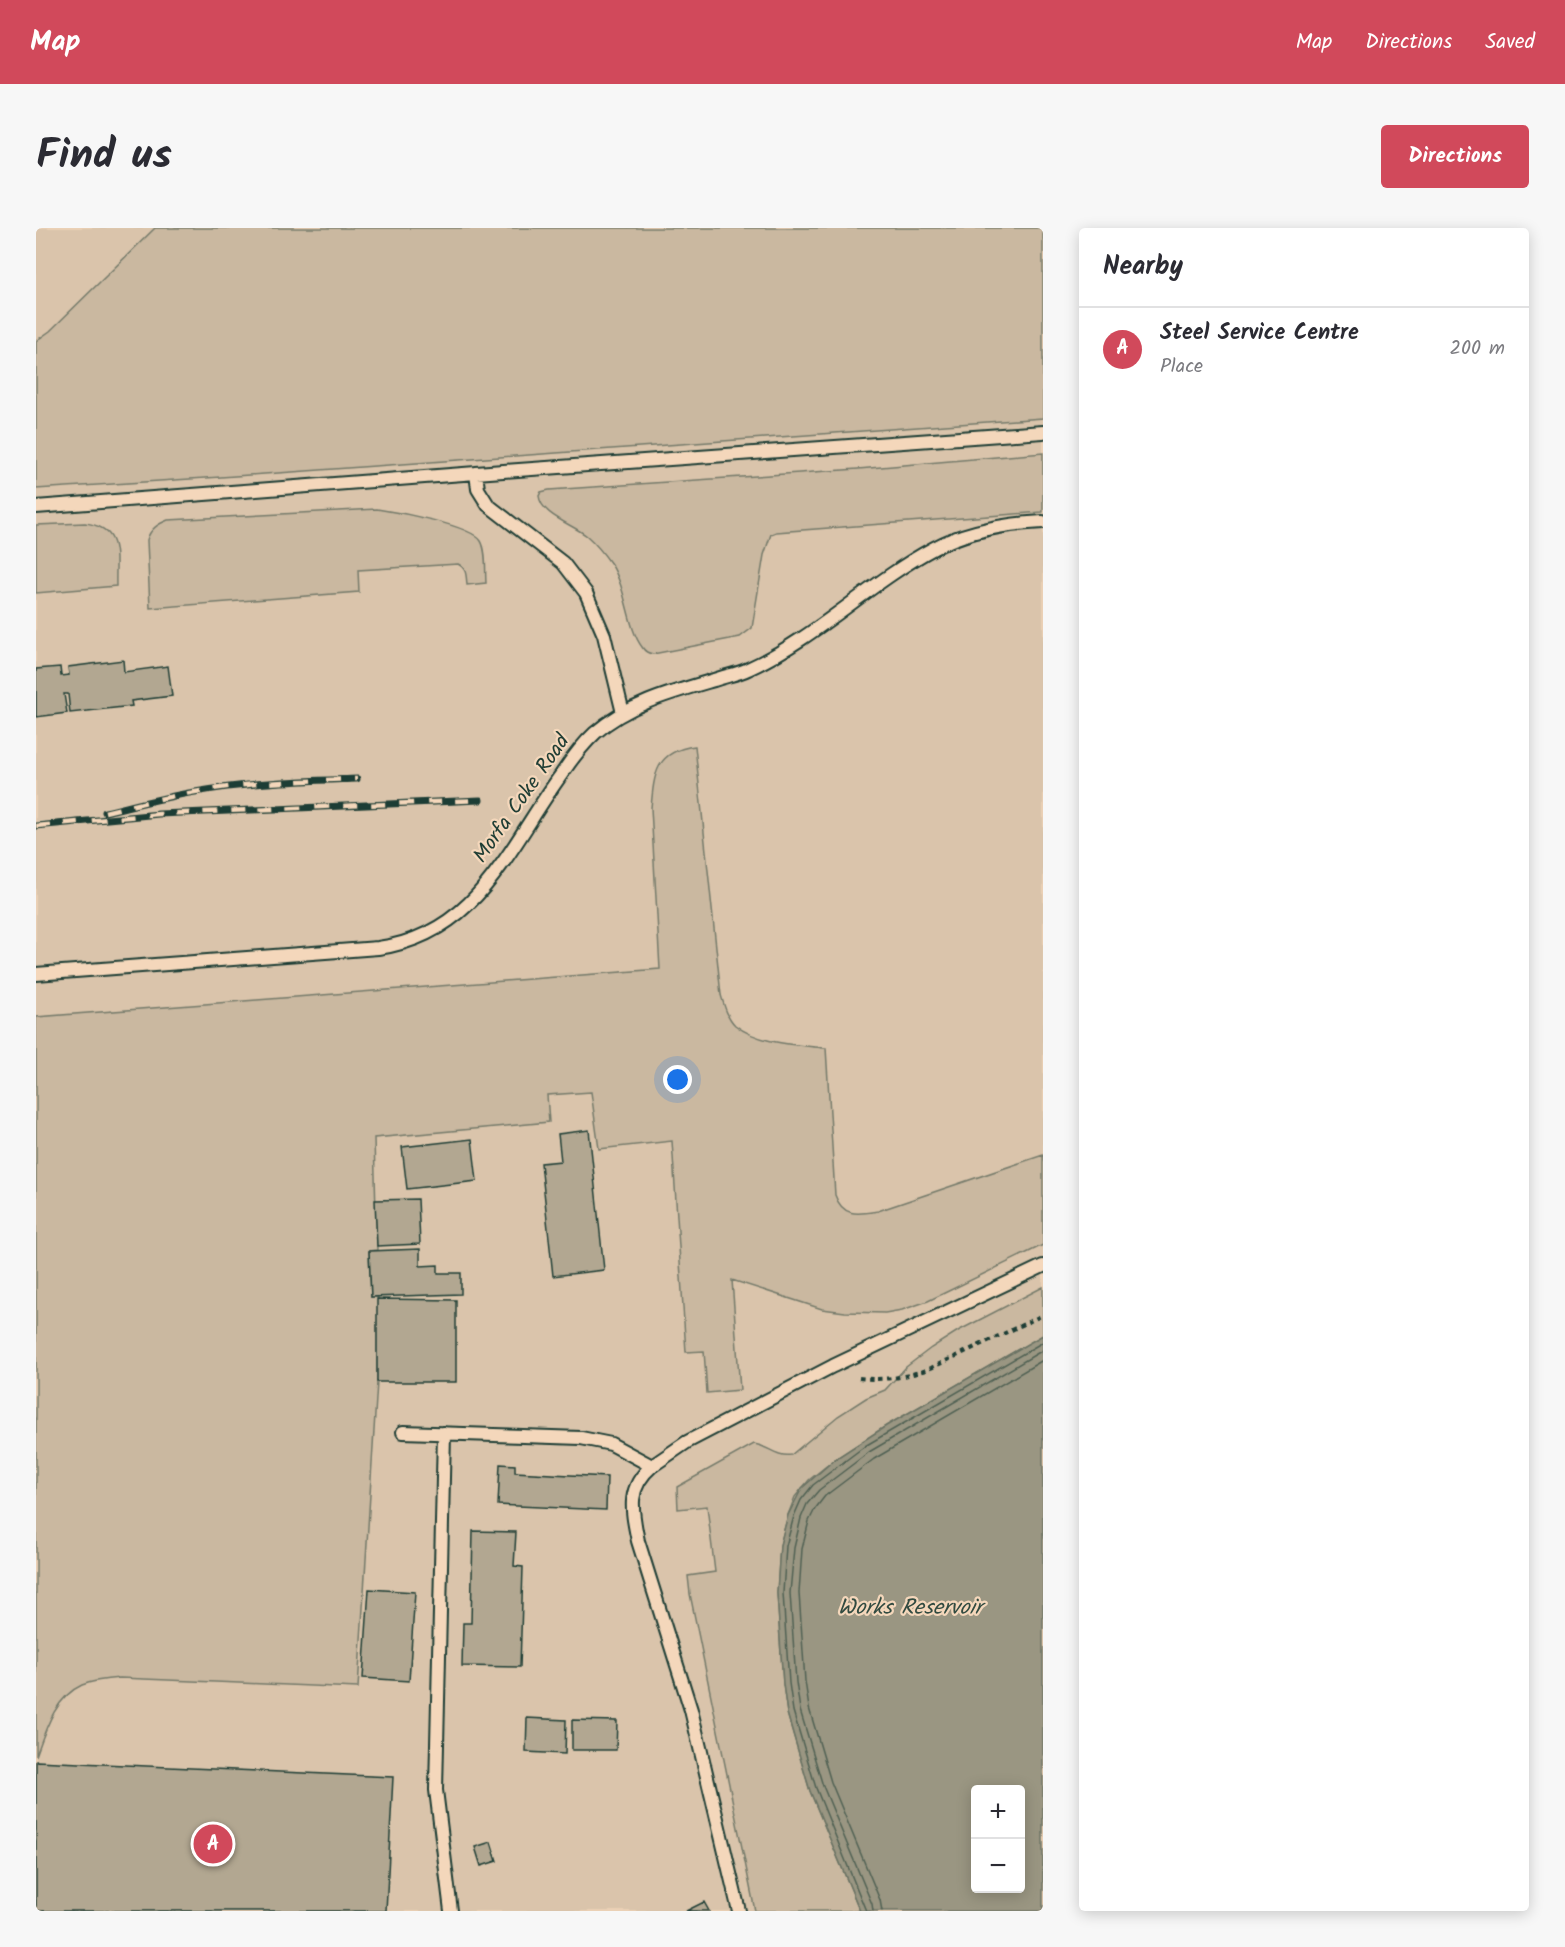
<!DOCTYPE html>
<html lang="en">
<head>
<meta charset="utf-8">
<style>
  body { margin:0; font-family:Kalam,sans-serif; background:#f7f7f7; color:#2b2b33 }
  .controls { position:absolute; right:18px; bottom:18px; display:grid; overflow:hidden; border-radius:6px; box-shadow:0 3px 15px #0003 }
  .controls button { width:54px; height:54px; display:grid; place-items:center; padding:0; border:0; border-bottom:2px solid #e1e1e2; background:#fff; color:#2b2b33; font:30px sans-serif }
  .you { position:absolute; left:642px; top:852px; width:21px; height:21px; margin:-15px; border:4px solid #fff; border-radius:50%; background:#1a73e8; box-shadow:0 0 0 9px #1a73e833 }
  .badge { display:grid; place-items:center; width:39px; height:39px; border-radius:50%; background:#d1495b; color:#fff; font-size:20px; font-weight:700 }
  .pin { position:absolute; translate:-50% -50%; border:3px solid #fff; box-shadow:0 2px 6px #0006 }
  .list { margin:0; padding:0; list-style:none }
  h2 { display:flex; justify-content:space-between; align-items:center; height:78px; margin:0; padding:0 24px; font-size:26px }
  h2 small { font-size:20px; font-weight:400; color:#7c7c81 }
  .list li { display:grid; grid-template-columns:39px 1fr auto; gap:18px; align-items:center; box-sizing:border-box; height:84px; padding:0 24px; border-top:2px solid #e1e1e2 }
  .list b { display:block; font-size:22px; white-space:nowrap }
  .list p { margin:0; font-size:20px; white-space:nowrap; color:#7c7c81 }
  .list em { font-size:20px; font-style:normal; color:#7c7c81 }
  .map { position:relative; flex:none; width:1007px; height:1683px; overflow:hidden; border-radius:6px }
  header { display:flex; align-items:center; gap:36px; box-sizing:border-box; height:84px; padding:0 30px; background:#d1495b; color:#fff }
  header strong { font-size:28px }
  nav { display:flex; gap:33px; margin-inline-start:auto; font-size:21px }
  .intro { display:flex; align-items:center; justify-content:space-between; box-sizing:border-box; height:144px; padding:0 36px }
  h1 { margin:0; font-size:42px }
  .button { padding:15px 27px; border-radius:6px; background:#d1495b; color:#fff; font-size:21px; font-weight:700 }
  main { display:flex; gap:36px; padding:0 36px }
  aside { flex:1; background:#fff; border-radius:6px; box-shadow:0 3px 15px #0003 }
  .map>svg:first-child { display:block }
</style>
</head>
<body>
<header>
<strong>Map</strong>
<nav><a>Map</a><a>Directions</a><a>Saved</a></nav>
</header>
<div class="intro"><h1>Find us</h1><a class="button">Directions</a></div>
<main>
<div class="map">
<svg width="1007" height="1683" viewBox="0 0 1007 1683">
  <rect width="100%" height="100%" fill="#ebd1b6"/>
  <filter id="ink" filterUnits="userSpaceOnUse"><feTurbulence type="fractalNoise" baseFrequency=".0167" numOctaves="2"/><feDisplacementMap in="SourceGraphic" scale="12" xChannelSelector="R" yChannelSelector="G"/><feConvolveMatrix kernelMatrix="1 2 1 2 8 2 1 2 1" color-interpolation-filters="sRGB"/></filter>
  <g filter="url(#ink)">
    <path fill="#dac4ab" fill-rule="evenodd" d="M 0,0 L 1007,0 L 1007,1683 L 0,1683 ZM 939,1562 L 984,1562 L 984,1660 L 939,1660 Z"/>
    <path fill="#cab8a0" stroke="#747a6a" stroke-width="1.5" d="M 119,0 L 1007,0 L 1007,190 L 185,249 L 0,261 L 0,113 L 14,103 Z
      M 1007,225 L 1007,284 L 740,304 L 735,306 L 728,327 L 716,400 L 704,409 L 617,426 C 612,425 609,424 606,419 C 591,399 591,361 575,336 C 568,326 560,316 551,308 C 536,296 505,287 503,268 L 505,264 L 513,262 L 822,241 Z
      M 341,281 C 361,284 435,297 445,313 C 451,323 449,343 450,355 L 431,357 C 430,347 431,341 422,336 L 322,342 L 323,364 L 114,380 L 111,312 C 114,301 122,296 132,292 Z
      M 49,295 C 87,300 79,328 80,358 L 0,365 L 0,297 Z
      M 659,518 L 685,767 C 688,777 691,789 699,797 C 723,816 761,817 790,820 L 799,967 C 807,990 823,986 842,983 L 1007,927 L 1007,1017 L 892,1073 L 866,1082 L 849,1085 L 809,1084 L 786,1081 L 696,1052 L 704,1162 L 671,1165 L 668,1123 L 650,1124 L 636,913 L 563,921 L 555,864 L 511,867 L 513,894 L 338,910 L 341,1022 L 333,1023 L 335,1069 L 342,1069 L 341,1154 L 322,1460 L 84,1450 C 71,1451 58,1452 46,1457 C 19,1469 9,1503 0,1528 L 0,789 L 624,741 L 615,580 C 618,545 620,523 659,518 Z
      M 1007,1059 L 1007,1107 L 850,1198 L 799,1231 L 773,1252 L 759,1269 L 752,1287 L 744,1317 L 741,1365 L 747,1456 L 751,1485 L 774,1563 L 824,1683 L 719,1683 L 654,1366 L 652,1348 L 679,1344 L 671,1278 L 642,1281 L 641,1259 L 718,1216 C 732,1218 740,1229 755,1227 L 802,1188 L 830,1170 L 849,1162 L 870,1139 L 895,1120 L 922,1103 Z"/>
    <path fill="#9a9682" stroke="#697263" stroke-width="1.5" fill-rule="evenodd" d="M 1007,1107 L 1007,1683 L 824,1683 L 774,1563 L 751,1485 L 747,1456 L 741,1365 L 744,1317 L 752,1287 L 766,1260 L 799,1231 L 850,1198 ZM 939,1562 L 984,1562 L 984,1660 L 939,1660 Z"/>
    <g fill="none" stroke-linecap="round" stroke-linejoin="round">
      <path stroke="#506153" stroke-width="1.5" d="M 830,1683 L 780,1560 L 757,1483 L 753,1455 L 747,1365 L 750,1318 L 758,1288 L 765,1272 L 777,1257 L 829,1218 L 1007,1114
        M 837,1683 L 836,1676 L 787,1558 L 764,1482 L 760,1454 L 754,1365 L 758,1320 L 765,1290 L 771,1276 L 783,1262 L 833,1224 L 1007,1122
        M 846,1683 L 844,1672 L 795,1554 L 773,1480 L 769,1453 L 763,1365 L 766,1321 L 773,1293 L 779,1281 L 789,1268 L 838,1231 L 1007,1132"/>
    </g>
    <path fill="#b2a791" stroke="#1f3d34" stroke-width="1.5" d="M 87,432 L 88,444 L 132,438 L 136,468 L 95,473 L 96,478 L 34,485 L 32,466 L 28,466 L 31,485 L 0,489 L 0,441 L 24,439 L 25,448 L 33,447 L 32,439 Z
      M 553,902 L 568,1042 L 517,1048 L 505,935 L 525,933 L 522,906 Z
      M 436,911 L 441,953 L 371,961 L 366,919 Z
      M 382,971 L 384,1016 L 341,1018 L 339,972 Z
      M 384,1021 L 384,1038 L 402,1037 L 402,1045 L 425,1045 L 425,1066 L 335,1069 L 333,1023 Z
      M 341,1071 L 420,1072 L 420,1154 L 341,1154 Z
      M 464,1236 L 479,1237 L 479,1244 L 571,1249 L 570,1282 L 462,1277 Z
      M 437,1303 L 480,1304 L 478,1338 L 487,1339 L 484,1439 L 426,1438 L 427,1395 L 435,1395 Z
      M 333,1361 L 379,1364 L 373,1453 L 327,1450 Z
      M 491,1490 L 530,1492 L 529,1526 L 490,1524 Z
      M 536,1492 L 581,1493 L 580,1522 L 536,1522 Z
      M 0,1533 L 357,1549 L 350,1683 L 0,1683 Z
      M 455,1614 L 461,1633 L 445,1638 L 439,1619 Z
      M 668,1674 L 673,1683 L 650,1683 Z"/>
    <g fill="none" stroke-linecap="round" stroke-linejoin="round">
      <defs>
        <path id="lane" d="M 440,245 L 442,261 L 452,277 L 527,335 L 550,365 L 568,407 L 587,485
          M 0,279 L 440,245 L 1007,204
          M 0,746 L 342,720 C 441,707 472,620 525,547 C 535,532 546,517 559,505 C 592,476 637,464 678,452 C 689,448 702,446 712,441 C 780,410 833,355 898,320 C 932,302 969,296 1007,294
          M 367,1204 L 545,1210 L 575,1216 L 616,1238 L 651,1214 L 797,1138 L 1007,1038
          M 408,1205 L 400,1562 L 415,1683
          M 616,1238 C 590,1260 596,1283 602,1313 L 655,1482 L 703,1683"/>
      </defs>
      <use href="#lane" stroke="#1f3d34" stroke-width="16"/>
      <path stroke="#1f3d34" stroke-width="4" stroke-dasharray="4.5 4.5" stroke-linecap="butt" d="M 823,1150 C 849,1153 871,1149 895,1140 L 1007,1087"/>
      <use href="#lane" stroke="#f4d7bb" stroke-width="12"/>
      <defs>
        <path id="rail" d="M 69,584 C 99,577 129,569 159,564 C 213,554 266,553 321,551
          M 0,598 L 123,586 L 444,572"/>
      </defs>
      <use href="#rail" stroke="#1f3d34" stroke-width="7"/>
      <use href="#rail" stroke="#f4d7bb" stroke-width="4.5" stroke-dasharray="14" stroke-linecap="butt"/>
    </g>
  </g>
  <g text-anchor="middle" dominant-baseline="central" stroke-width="4.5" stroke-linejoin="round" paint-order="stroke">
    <g font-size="21" fill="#1f3d34" stroke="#f4d7bb">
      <text transform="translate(486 571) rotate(-55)">Morfa Coke Road</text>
    </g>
    <g font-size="22" font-style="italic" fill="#314a40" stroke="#f4d7bb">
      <text x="874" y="1380">Works Reservoir</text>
    </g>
  </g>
</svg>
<div class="controls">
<button>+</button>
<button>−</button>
</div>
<div class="you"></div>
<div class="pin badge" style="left:177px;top:1616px">A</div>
</div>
<aside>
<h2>Nearby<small></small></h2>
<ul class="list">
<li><span class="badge">A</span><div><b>Steel Service Centre</b><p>Place</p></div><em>200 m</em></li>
</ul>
</aside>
</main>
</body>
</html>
